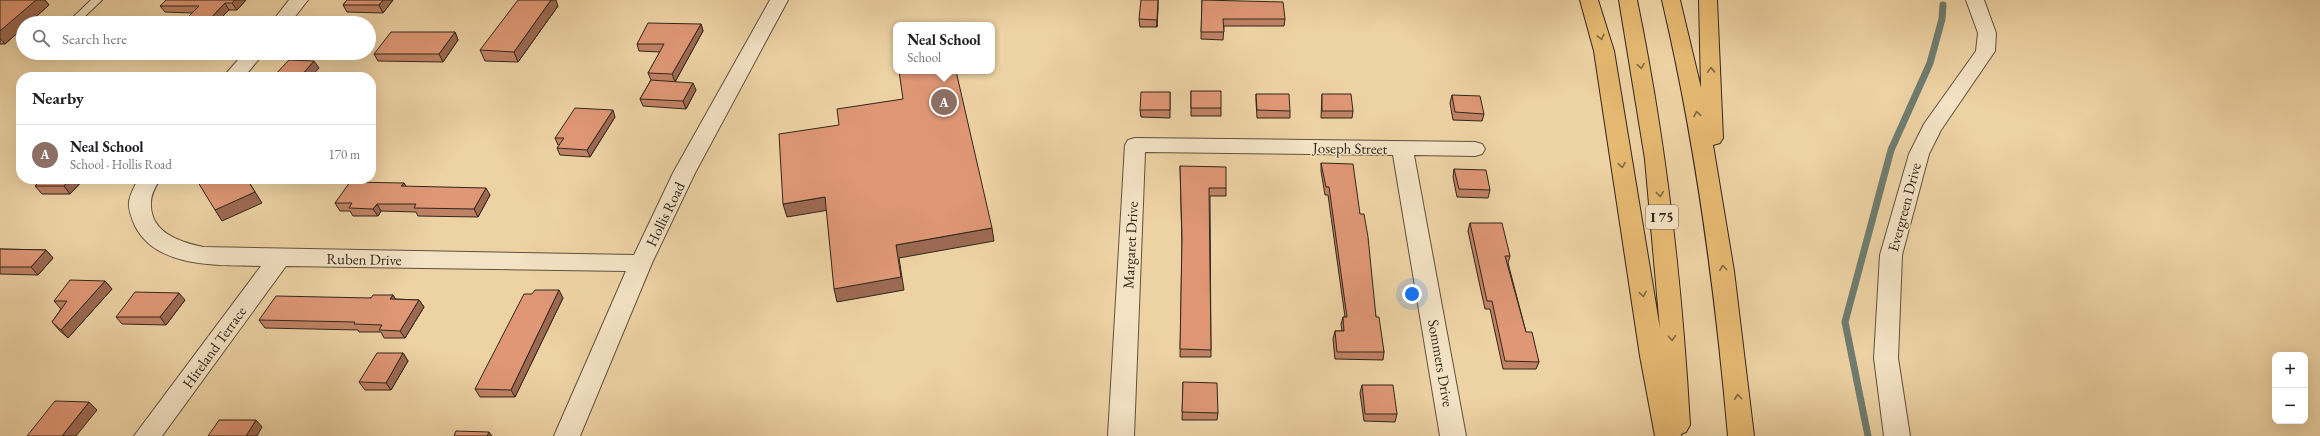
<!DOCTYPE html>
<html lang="en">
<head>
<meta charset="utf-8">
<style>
  body { margin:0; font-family:"EB Garamond",serif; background:#f6f6f6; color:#202124 }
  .controls { position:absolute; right:12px; bottom:12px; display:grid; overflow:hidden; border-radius:8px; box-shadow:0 4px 16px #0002 }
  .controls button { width:36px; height:36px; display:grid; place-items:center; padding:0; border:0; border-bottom:1px solid #e0e0e0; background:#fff; color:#202124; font:20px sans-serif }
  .you { position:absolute; left:1412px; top:294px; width:14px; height:14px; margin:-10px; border:3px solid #fff; border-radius:50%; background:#1a73e8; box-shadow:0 0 0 6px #1a73e833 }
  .badge { display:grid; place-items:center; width:26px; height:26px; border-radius:50%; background:#8f2418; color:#fff; font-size:13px; font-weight:700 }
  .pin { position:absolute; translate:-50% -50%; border:2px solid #fff; box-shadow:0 1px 4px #0006 }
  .popup { position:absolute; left:893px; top:22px; width:102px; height:52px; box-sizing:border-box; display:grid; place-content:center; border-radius:8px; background:#fff; filter:drop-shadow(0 1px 3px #0005); font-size:13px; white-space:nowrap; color:#757577 }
  .popup b { font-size:15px; color:#202124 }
  .popup::after { content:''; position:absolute; left:50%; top:100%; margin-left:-8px; border:8px solid transparent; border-top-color:#fff }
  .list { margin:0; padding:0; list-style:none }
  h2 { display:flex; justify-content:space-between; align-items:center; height:52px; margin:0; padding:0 16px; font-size:17px }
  h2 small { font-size:13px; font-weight:400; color:#757577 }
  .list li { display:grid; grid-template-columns:26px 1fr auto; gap:12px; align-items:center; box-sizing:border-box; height:60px; padding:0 16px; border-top:1px solid #e0e0e0 }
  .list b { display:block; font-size:15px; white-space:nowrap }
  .list p { margin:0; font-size:13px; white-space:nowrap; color:#757577 }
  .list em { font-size:13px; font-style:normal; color:#757577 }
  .icon { flex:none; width:22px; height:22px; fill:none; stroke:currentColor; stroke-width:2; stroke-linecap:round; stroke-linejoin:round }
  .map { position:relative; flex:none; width:2320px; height:436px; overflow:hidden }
  .search { position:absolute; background:#fff; box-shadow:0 4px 16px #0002; left:16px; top:16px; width:360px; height:44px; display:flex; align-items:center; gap:10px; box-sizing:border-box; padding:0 14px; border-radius:22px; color:#757577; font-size:15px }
  .panel { position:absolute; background:#fff; box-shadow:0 4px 16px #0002; left:16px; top:72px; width:360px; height:112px; border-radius:16px }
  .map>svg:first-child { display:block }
</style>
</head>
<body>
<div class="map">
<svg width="2320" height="436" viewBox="0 0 2320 436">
  <rect width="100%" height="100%" fill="#edd2a4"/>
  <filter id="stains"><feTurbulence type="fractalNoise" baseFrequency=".005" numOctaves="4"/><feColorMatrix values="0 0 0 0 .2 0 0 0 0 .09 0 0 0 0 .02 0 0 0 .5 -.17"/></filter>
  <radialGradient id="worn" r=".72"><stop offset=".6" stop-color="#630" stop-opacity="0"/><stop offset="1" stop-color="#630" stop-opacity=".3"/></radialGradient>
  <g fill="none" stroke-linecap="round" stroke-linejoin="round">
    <path stroke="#6f7d70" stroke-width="7" d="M 1868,436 L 1845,322 L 1891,150 L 1930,63 L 1942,19 L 1943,5"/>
    <defs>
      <path id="lane" d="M 91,0 L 102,0 L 78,23 L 67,23 Z"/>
      <path id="street" d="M 289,0 L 308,0 L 290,23 L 271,23 Z
        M 770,0 L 788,0 L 695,173 L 652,263 L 580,436 L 554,436 L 626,271 L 286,266 L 162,436 L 134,436 L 261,266 C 220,265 157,269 135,226 C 132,219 128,210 129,202 C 130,194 135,186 138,179 L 160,179 C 156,186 151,194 151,202 C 149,232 179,242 203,247 L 634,255 L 673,173 Z
        M 1966,0 L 1984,0 L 1996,33 L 1995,51 L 1941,130 L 1929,154 L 1902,255 L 1898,358 L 1910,436 L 1884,436 L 1874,358 L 1880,255 L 1909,154 L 1924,124 L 1976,51 L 1978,33 Z
        M 244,53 L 264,53 L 244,77 L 223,77 Z
        M 1135,138 L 1475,142 L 1482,144 L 1485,149 L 1482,154 L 1475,156 L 1414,155 L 1466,436 L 1440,436 L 1393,155 L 1145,152 L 1134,436 L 1108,436 L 1125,145 L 1128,140 Z"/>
      <path id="highway" d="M 1580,0 L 1598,0 L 1614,51 L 1660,329 L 1645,159 L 1619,0 L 1637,0 C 1666,141 1682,282 1690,425 L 1686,432 L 1681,434 L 1681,436 L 1655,436 L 1640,356 L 1594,51 Z
        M 1662,0 L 1680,0 L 1701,88 L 1699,0 L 1717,0 L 1723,138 L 1720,143 L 1713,145 L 1734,271 L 1754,436 L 1728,436 C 1715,289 1696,144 1662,0 Z"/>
    </defs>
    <use href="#lane" stroke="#60523d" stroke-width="2"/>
    <use href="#street" stroke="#60523d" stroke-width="2"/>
    <use href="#highway" stroke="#31271b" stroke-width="2"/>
    <use href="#lane" fill="#f3e2c4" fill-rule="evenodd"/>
    <use href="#street" fill="#f3e2c4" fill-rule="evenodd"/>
    <use href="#highway" fill="#e6b972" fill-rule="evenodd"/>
  </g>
  <path fill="#c08265" stroke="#31271b" d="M 0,0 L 45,0 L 49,5 L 5,44 L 0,44 Z
    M 166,0 L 246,0 L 237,10 L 229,10 L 192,13 L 165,12 L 160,6 Z
    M 347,0 L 393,0 L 383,13 L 347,12 L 343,5 Z
    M 1202,0 L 1285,19 L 1284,26 L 1224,26 L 1223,40 L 1201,39 Z
    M 558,6 L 518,62 L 485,61 L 480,50 Z
    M 1158,7 L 1157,27 L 1140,27 L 1139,19 Z
    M 701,24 L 703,31 L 675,82 L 696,90 L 686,109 L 643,106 L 640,99 L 651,80 L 648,73 L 660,52 L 639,51 L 637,44 Z
    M 455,32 L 458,40 L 443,62 L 378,61 L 374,54 Z
    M 1191,91 L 1221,108 L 1221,116 L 1191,116 Z
    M 1170,92 L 1170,118 L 1141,117 L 1140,110 Z
    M 1256,94 L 1290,111 L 1290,118 L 1257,118 L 1256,101 Z
    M 1322,94 L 1353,111 L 1352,118 L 1321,118 Z
    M 1452,95 L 1484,114 L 1482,121 L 1453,120 L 1450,103 Z
    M 615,117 L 590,157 L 560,155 L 557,148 L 560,145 L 558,145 L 555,138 Z
    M 1321,163 L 1360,214 L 1376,317 L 1384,352 L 1383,360 L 1335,359 L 1333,339 L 1335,331 L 1342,331 L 1341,324 L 1343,317 L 1345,317 L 1328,195 L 1325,195 L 1321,171 Z
    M 1180,166 L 1226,188 L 1226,196 L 1210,196 L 1211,357 L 1180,357 L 1182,245 Z
    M 1454,169 L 1490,190 L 1488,198 L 1457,197 L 1453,177 Z
    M 42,179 L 84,179 L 70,194 L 42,194 L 35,186 Z
    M 404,183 L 406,187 L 490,195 L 478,217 L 418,216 L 416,212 L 381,211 L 378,216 L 353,216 L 350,211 L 340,211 L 335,203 Z
    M 1470,223 L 1510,256 L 1508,263 L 1526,332 L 1539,362 L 1536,369 L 1503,369 L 1490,309 L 1485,309 L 1468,231 Z
    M 0,249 L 46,250 L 53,258 L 38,275 L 0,274 Z
    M 105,281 L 112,289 L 68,338 L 59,330 L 52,322 L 61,309 L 54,301 Z
    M 393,295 L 395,299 L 419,300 L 424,307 L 405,338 L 384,338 L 381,332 L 359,332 L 358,330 L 265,328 L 259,320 L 371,298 Z
    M 563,298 L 515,397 L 480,397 L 475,389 Z
    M 185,300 L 166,325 L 122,324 L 116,317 Z
    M 403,353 L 408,361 L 391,390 L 365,390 L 359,382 Z
    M 1183,382 L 1218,413 L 1217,420 L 1182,420 Z
    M 1362,385 L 1397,414 L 1395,422 L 1364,421 L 1360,393 Z"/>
  <path fill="#9c6a52" stroke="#31271b" d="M 32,0 L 45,0 L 49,5 L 29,23 L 23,23 L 23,28 L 5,44 L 0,38 L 0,31 Z
    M 235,0 L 246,0 L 237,10 L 232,3 Z
    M 383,0 L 393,0 L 383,13 L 379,5 Z
    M 551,0 L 556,0 L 558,6 L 518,62 L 514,52 Z
    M 1158,0 L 1158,7 L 1157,27 L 1157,20 Z
    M 225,3 L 229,10 L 216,23 L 206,23 Z
    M 701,24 L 703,31 L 675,82 L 672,74 Z
    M 455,32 L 458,40 L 443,62 L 439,54 Z
    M 314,61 L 319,68 L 311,77 L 300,77 Z
    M 693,83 L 696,90 L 686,109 L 683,101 Z
    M 613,110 L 615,117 L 590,157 L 587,150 Z
    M 70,179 L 84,179 L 70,194 L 64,186 Z
    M 247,179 L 262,203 L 222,221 L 215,210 Z
    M 404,183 L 408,190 L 401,186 Z
    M 486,188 L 490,195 L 478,217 L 474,209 Z
    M 825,197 L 829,210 L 787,217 L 783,204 Z
    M 377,204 L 381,211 L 378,216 L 373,209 Z
    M 992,228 L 994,241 L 899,258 L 904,290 L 837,302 L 834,289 L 896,245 Z
    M 46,250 L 53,258 L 38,275 L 31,267 Z
    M 105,281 L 112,289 L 68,338 L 61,330 Z
    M 559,290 L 563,298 L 515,397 L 511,390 Z
    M 179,293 L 185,300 L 166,325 L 160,317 Z
    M 393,295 L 398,303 L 390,299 Z
    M 419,300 L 424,307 L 405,338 L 400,331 Z
    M 403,353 L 408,361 L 391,390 L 386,383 Z
    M 89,402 L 97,410 L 76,436 L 62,436 Z
    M 256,420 L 262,427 L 257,436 L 246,436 Z
    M 489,432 L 492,436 L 487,436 Z"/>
  <path fill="#df9775" stroke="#31271b" d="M 0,0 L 36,0 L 0,31 Z
    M 166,0 L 235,0 L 232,3 L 225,3 L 206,23 L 182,23 L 199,6 L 160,6 Z
    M 347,0 L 383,0 L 379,5 L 343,5 Z
    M 518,0 L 551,0 L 514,52 L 480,50 Z
    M 1141,0 L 1158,0 L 1157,20 L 1139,19 Z
    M 1202,0 L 1283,2 L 1285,19 L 1223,19 L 1224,32 L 1201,32 Z
    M 648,23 L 701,24 L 672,74 L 648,73 L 664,44 L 637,44 Z
    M 391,32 L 455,32 L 439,54 L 374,54 Z
    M 894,44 L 896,44 L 896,55 Z
    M 289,60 L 314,61 L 300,77 L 273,77 Z
    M 899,71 L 956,71 L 992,228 L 896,245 L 901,277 L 834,289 L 825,197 L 783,204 L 779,134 L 839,125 L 837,109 L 903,99 Z
    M 651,80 L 693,83 L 683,101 L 640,99 Z
    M 1191,91 L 1221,91 L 1221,108 L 1191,108 Z
    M 1141,92 L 1170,92 L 1170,110 L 1140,110 Z
    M 1256,94 L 1289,94 L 1290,111 L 1257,110 Z
    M 1322,94 L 1351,94 L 1353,111 L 1322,111 Z
    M 1452,95 L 1480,96 L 1484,114 L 1455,112 Z
    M 575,108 L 613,110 L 587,150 L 557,148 L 564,138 L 555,138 Z
    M 1321,163 L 1353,164 L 1360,214 L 1364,214 L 1368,237 L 1376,317 L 1379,317 L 1384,352 L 1337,352 L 1335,331 L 1344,331 L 1343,317 L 1347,317 L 1329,187 L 1326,187 Z
    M 1180,166 L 1226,167 L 1226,188 L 1209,188 L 1211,350 L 1180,349 L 1182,238 Z
    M 1454,169 L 1486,170 L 1490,190 L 1459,189 Z
    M 42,179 L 70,179 L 64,186 L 35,186 Z
    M 196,179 L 247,179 L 255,192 L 215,210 Z
    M 350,182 L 404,183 L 401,186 L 486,188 L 474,209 L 414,208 L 416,204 L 377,204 L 373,209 L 349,208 L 352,203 L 335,203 Z
    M 1470,223 L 1502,223 L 1510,256 L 1505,256 L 1526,332 L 1532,332 L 1539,362 L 1505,361 L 1492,301 L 1487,301 Z
    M 0,249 L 46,250 L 31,267 L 0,267 Z
    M 70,280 L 105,281 L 61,330 L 52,322 L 67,301 L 54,301 Z
    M 535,290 L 559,290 L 511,390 L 475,389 L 524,294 L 532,294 Z
    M 135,292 L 179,293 L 160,317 L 116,317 Z
    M 373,295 L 393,295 L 390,299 L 419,300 L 400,331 L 379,330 L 382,325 L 354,324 L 355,322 L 259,320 L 276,296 L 371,298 Z
    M 377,353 L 403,353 L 386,383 L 359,382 Z
    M 1183,382 L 1217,383 L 1218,413 L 1182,412 Z
    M 1362,385 L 1393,385 L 1397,414 L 1365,414 Z
    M 55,401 L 89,402 L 62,436 L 27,436 Z
    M 219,420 L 256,420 L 246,436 L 208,436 Z
    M 456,431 L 489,432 L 487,436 L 454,436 Z"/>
  <defs><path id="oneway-chevron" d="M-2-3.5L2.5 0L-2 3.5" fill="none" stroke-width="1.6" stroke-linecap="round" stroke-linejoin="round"/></defs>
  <g stroke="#826942">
    <use href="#oneway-chevron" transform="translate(1601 37) rotate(76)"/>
    <use href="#oneway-chevron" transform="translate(1641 66) rotate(81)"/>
    <use href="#oneway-chevron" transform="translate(1711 70) rotate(-92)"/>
    <use href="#oneway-chevron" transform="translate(1697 114) rotate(-101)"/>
    <use href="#oneway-chevron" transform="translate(1622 165) rotate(81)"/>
    <use href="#oneway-chevron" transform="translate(1660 194) rotate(84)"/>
    <use href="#oneway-chevron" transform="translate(1723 268) rotate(-97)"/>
    <use href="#oneway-chevron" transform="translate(1643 294) rotate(81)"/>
    <use href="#oneway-chevron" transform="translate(1672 338) rotate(86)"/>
    <use href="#oneway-chevron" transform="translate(1738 397) rotate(-95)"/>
  </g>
  <g text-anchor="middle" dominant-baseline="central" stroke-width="3" stroke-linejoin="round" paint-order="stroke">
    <rect fill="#f3e2c4" stroke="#6b5f4e" stroke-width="1" x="1646" y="205" width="32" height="24" rx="3"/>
    <g font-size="14" font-weight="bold" fill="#31271b">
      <text x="1662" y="217">I 75</text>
    </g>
    <g font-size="15" fill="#31271b" stroke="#f3e2c4">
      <text transform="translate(1350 148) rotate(1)">Joseph Street</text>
      <text transform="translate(1904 207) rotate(-75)">Evergreen Drive</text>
      <text transform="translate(665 214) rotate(-64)">Hollis Road</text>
      <text transform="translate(1130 245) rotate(-87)">Margaret Drive</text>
      <text transform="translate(364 259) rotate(1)">Ruben Drive</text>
      <text transform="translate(214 347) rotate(-54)">Hireland Terrace</text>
      <text transform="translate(1441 363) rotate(80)">Sommers Drive</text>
    </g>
  </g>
  <rect width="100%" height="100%" filter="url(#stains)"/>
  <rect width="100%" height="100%" fill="url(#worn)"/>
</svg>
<div class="controls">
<button>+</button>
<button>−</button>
</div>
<div class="you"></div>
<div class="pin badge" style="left:944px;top:102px;background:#8d6e63">A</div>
<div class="popup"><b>Neal School</b>School</div>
<div class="search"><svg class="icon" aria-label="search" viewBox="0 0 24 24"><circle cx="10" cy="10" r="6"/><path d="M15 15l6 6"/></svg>Search here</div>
<section class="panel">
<h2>Nearby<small></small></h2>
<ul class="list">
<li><span class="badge" style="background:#8d6e63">A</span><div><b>Neal School</b><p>School · Hollis Road</p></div><em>170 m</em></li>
</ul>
</section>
</div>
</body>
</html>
